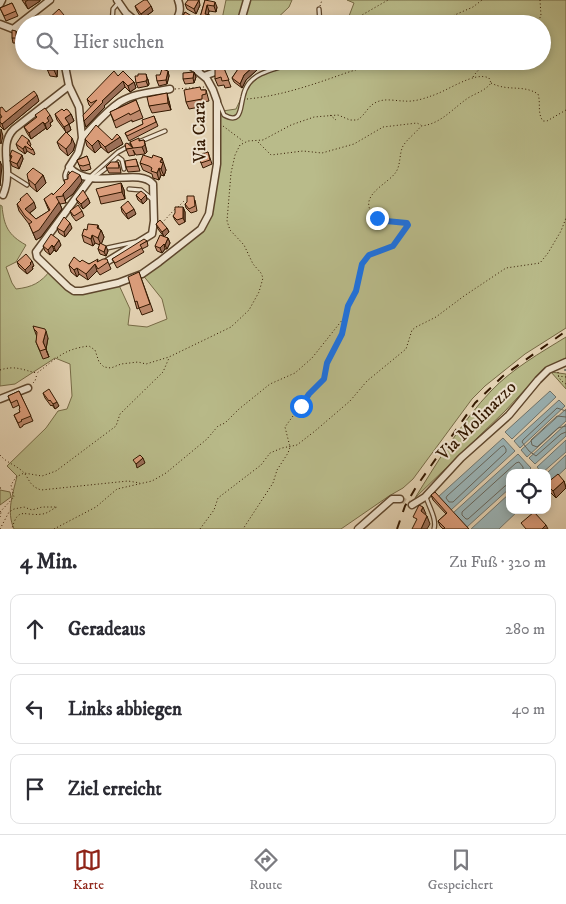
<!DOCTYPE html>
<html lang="de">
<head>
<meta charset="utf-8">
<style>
  body { margin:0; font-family:"IM FELL DW Pica",serif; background:#f2f2f3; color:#2b2b33 }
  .controls { position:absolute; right:15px; bottom:15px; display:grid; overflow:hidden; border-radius:10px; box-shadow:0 2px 8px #0003 }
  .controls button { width:45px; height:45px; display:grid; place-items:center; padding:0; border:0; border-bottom:1px solid #e1e1e2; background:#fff; color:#2b2b33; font:25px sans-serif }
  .stop { position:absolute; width:15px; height:15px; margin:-11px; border:4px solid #1a73e8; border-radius:50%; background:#fff }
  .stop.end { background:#1a73e8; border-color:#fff; box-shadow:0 1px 5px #0008 }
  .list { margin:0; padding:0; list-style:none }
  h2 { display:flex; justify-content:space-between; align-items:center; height:65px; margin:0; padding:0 20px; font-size:21px }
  h2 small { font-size:16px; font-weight:400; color:#7c7c81 }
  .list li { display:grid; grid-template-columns:32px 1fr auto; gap:15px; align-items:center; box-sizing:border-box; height:70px; margin:0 10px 10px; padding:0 10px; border:1px solid #e1e1e2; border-radius:10px }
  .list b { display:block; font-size:19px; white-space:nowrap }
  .list em { font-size:16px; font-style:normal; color:#7c7c81 }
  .icon { flex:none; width:28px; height:28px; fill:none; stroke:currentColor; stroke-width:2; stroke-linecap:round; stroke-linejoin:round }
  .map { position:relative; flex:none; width:566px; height:529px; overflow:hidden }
  .search { position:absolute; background:#fff; box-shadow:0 2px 8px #0003; left:15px; right:15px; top:15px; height:55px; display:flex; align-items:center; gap:12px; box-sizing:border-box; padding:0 18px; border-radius:28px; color:#7c7c81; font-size:19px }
  .sheet { height:305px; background:#fff }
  nav { display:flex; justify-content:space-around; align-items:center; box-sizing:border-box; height:70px; border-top:1px solid #e1e1e2; background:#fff; font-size:14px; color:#7c7c81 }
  nav a { display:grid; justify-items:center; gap:2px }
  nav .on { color:#8f2418 }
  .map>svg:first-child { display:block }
</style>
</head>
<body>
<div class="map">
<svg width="566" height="529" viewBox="0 0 566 529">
  <rect width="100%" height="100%" fill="#e4d3b4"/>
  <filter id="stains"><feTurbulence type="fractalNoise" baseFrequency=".004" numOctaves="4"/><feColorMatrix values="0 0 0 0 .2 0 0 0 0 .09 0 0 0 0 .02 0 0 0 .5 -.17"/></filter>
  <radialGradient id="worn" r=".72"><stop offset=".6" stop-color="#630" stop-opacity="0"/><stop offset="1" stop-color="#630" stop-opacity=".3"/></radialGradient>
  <path fill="#b9bb8a" stroke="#766a45" d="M 226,0 L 292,0 L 289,7 L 271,24 L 221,24 Z
    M 347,0 L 566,0 L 566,328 L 525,354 L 485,386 L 472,399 L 413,479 L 403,488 L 389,496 L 341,529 L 14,529 C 6,511 13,494 17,476 L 7,466 L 46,428 L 58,411 L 67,409 L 72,396 L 70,364 L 55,358 L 15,384 L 0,386 L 0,205 L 2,206 C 4,226 8,235 26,245 L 16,262 L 6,267 L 12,283 L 16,289 C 33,287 40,283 51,270 L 71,289 L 118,283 L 130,309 L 128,325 L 147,327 L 167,319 L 162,299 L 142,274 L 207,221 L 217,164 L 216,112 L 236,109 L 245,90 L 261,75 L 301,61 L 542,61 L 542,24 L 346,24 L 354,3 Z
    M 566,337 L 566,358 L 544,369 L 505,411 L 415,498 C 436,464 463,420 491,391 C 512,369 540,353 566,337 Z
    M 551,372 L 566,374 L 566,389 Z
    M 0,490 L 10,492 L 11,497 L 0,505 Z"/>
  <path fill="#9bb5b8" stroke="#71766e" d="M 550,391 L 556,397 L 512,439 L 505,432 Z
    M 559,400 L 565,406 L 520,448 L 514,441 Z
    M 566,409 L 566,421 L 527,457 L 521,450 Z
    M 566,424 L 566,436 L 535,464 L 529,458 Z
    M 503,438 L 515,451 L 451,510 L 438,497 Z
    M 566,440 L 566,452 L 542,473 L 537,467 Z
    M 518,454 L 531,468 L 526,473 L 510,473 L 510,488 L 467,527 L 453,513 Z
    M 566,455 L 566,468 L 551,482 L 547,478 L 547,473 Z
    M 510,493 L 510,510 L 519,510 L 499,529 L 471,529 Z"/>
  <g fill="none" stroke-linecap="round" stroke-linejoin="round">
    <path stroke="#67665c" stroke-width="1" d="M 566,411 L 557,408 L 523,440 L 522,442 L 529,451 L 536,456 L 561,434 L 566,432
      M 566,417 L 557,416 L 531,440 L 532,445 L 537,447 L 558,428 L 566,426
      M 504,446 L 506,449 L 506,452 L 453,502 L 449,502 L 446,498 L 447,496 L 501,447 Z
      M 510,484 L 505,486 L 468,519 L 466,519 L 462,515 L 462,512 L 516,463 L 519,462 L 523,467 L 523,473"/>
    <path stroke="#71766e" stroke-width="2" d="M 565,370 L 566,370"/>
    <path stroke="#c1ae90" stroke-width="6" stroke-dasharray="6 3" stroke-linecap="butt" d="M 400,499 L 412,505"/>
    <defs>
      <path id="lane" d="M 319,9 L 320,24
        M 112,24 L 113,9 L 119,2
        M 200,72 L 201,61
        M 219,103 L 224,115 C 242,125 240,107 243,97 C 244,92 246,87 249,83 C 259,70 281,69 295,61
        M 141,141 L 165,131
        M 8,173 L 27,185
        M 91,176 L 118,152 L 129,146
        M 93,178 L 105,169 L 118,157 L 122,160 L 124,169
        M 67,182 C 63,177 65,172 69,167
        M 129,189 L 141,190 L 153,200
        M 107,248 L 135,242
        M 426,497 C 429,507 437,519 434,529"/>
      <path id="street" d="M 117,0 L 126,13 L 139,24
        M 0,4 L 2,0
        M 0,24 L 13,29 L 50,0
        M 174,24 C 179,15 182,10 178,0
        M 240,24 L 247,0
        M 13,29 L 24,33
        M 64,61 L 69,86 L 79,107 L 82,138 L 78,153 L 69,167 C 90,192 139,166 153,184 L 154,221 L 152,234 L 108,261
        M 204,76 L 218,71 L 225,61
        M 82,138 C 94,126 105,112 120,102 C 134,93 154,92 170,89
        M 90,179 L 36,252 L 37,257 L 68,287 L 74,291 L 82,291 L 118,283 L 142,274 L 159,262 L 201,229 L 209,214 L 217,164 L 217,101 L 213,90 L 207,79 L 185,61
        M 3,195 C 6,188 7,182 7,175 C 8,159 1,142 14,129 L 69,86
        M 0,399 L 28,388
        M 412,505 L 425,497 L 461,458 L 509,415 L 538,380 L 548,370 L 566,362
        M 358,529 L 392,499 L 400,499"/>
    </defs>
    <use href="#lane" stroke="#5f472d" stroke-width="5.5"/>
    <use href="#street" stroke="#5f472d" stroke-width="9"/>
    <path stroke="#331800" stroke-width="1" stroke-dasharray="1 2.5" stroke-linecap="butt" d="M 320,6 L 322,0
      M 352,24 L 362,15 L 388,0
      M 434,24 L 473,7 L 482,0
      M 536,24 L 541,16 L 540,0
      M 473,77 C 482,63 489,65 504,61
      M 491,83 C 509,92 522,84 538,94 C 541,103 537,113 543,121 L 547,121 L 566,110
      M 175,89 L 204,87
      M 247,99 C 280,96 312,85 343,74 C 354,70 365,68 375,61
      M 330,115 L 336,120
      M 223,126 L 243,141
      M 258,142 L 271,155 L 303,151 L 322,153 L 354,144 L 383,127 L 417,123 L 421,125
      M 178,207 L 184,201
      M 162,223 L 175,209
      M 0,370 C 16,365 22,370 37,373 C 56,359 63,349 89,346 L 95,350 L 99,362 L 104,367 L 111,368 L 121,364 L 138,362 L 146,364 L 169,357 L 231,327 L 249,310 L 259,292 L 263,278 L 261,273 L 253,264 L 244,245 L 230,230 L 227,221 L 231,173 L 235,155 L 240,145 L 248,141 L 263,140 L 291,125 L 314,117 L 338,115 L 350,120 L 357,120 C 365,116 368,105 377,102 C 385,98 396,101 404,101 C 413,102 423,99 431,96 C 448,91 474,71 489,78 L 491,83 C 485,91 476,93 468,98 C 452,109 441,124 421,126 C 416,133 408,138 403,146 C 399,154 401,164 396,172 C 388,184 359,195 372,213 C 379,224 396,223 407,223 L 408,225 L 393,246 L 369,255 L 362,264 L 356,291 L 348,307 L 342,334 L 327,363 L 324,379 L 309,394 L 285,427 L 290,447 L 288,453 L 277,470 L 273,483 L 243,529
      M 558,372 C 558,378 561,381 566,384
      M 558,376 L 566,377
      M 33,383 L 35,381 L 37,374
      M 0,455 C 6,462 13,464 21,470 C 30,477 27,485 41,490 L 128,481 L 140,483
      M 0,488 L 2,488
      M 0,512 L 14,497 L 11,485 L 16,477 L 24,473 L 42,476 L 56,471 L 116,426 L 120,414 L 163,372 L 169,358
      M 0,517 L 1,512
      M 0,529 L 9,512 L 14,509 L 24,507 L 32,510 L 42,507 L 57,507 C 52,509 47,514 42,514 C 25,517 18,505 12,529
      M 54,529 L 96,507 L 117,489 L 152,481 L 166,473 L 207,439 L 218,426 L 225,423 L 239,409 L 270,384 L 295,373 L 312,358 L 347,314
      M 200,529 L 214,510 L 218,498 L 261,465 L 270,453 L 282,448 L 297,445 L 315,431 L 350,401 L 367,381 L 406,349 L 412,330 L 416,327 L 436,317 L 464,296 L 506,268 L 540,263 L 548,253 L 561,231 L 566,218"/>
    <use href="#lane" stroke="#ede2ce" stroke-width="3"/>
    <use href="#street" stroke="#ede2ce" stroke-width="6"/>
    <path stroke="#331800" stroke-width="2" stroke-dasharray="9 9" stroke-linecap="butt" d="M 397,529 L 405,506 L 416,487 L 475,403 L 503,376 L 566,331"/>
  </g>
  <path fill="#bd886b" stroke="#331800" d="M 22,0 L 40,0 L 40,1 L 28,9 Z
    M 205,0 L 217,7 L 216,12 L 209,11 L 208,15 L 212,21 L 211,24 L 179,24 L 185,12 L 196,21 L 199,21 Z
    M 12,3 L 18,16 L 6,21 L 0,8 Z
    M 185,4 L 200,5 L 196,14 L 187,9 Z
    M 135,6 L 151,6 L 153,11 L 142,19 L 137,11 Z
    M 18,36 L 18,43 L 13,43 L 12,38 Z
    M 58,61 L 57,77 L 50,76 L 45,64 Z
    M 204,61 L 218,61 L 212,68 L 205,65 Z
    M 268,61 L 278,61 L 273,66 Z
    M 237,64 L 257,70 L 246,80 L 242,88 L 234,82 L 232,78 L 239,68 Z
    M 223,66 L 231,87 L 225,88 L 224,85 L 218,86 L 215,79 Z
    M 168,71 L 169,76 L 167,84 L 159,86 L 157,81 L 160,75 Z
    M 194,72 L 196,77 L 194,83 L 185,84 L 183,79 Z
    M 118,76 L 134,82 L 136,88 L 130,92 L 125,87 L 104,106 L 105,107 L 86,127 L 91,107 L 89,105 L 87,99 Z
    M 148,79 L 149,84 L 148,86 L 138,88 L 136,83 Z
    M 202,90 L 206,90 L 209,101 L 204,102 L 205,106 L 189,109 L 186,102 Z
    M 136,100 L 143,118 L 132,122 L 132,120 L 116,128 L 110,112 Z
    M 39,101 L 4,130 L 0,126 L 0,108 L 6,112 Z
    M 169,101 L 171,110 L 152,113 L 149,106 Z
    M 64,111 L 71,114 L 74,121 L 69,124 L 71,130 L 67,133 L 75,145 L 73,151 L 68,156 L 60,149 L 57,142 L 66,132 L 57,120 L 55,114 Z
    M 35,115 L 53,121 L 50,123 L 51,126 L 47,130 L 46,128 L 31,139 L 27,133 L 24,127 L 37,118 Z
    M 154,116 L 158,126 L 129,141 L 125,133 L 143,124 Z
    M 85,139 L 112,140 L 123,144 L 108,153 L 101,147 L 95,153 L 87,146 Z
    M 29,140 L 31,145 L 30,146 L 33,149 L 35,154 L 34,155 L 27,151 L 25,154 L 18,149 L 16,144 Z
    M 144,140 L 147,152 L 145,154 L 136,155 L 133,150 L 135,155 L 129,156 L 126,149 L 132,148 L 130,142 Z
    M 208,152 L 212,164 L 203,168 L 198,155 Z
    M 10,155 L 22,155 L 23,159 L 19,169 L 12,166 L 10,161 L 11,158 Z
    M 87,156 L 91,169 L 85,171 L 81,170 L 77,160 Z
    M 136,159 L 140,171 L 128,172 L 126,167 Z
    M 118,162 L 120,167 L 121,173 L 109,173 L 106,167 Z
    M 140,163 L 164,166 L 166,170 L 164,176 L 161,175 L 159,180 L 153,178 L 152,174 L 143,170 Z
    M 43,175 L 46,183 L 37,192 L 30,186 L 28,179 Z
    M 82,181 L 73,194 L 65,200 L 66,203 L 60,204 L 62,209 L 41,237 L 36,240 L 29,224 L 19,211 L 17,204 L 21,201 L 20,199 L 36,208 L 30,213 L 36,219 L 49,211 L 44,199 L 53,195 L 65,183 Z
    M 121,183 L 124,190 L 125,199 L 101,204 L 99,197 Z
    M 136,195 L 146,195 L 147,200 L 143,204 L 138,200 Z
    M 88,198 L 90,203 L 83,209 L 78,203 L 76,199 Z
    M 195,200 L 197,211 L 191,213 L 186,208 L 185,204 Z
    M 121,207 L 136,214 L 128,219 L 122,212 Z
    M 183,207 L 185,212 L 185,222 L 179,225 L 175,220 L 173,216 Z
    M 70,211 L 82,211 L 84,216 L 76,221 L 72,216 Z
    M 156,224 L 167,228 L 169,232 L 164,237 L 168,238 L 170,243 L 167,249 L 165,249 L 162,253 L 157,251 L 155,246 L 164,237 L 158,229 Z
    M 57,228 L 72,228 L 65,237 L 59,233 Z
    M 99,229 L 101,230 L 104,237 L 101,244 L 108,251 L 106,256 L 100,254 L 98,249 L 100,245 L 95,243 L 93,246 L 84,242 L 82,235 L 87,230 Z
    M 147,241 L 148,246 L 142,249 L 144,252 L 117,268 L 112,259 Z
    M 61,245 L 56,252 L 54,250 L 50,255 L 45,251 L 43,246 Z
    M 99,261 L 108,262 L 111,269 L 100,275 L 97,271 L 88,280 L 79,274 L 77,277 L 71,272 L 69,265 L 80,262 L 89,264 Z
    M 17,262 L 34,266 L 32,267 L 33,269 L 27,274 L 19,267 Z
    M 139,272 L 153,311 L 142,315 L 139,308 L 137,309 L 135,302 Z
    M 34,329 L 48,338 L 46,349 L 49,357 L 43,359 L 36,342 L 37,337 Z
    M 19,391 L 33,421 L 23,425 L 23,426 L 20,428 L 14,415 L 20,412 L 20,408 L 19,405 L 13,408 L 8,396 Z
    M 43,393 L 59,406 L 55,409 L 52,405 L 51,406 L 45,398 Z
    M 564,481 L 566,488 L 556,498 L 549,491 L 547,483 Z
    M 431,495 L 469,529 L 443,529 L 440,526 L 438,521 L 446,514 L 433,500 Z"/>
  <path fill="#9a6f57" stroke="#331800" d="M 28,0 L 40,0 L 40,1 L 28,9 L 25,2 Z
    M 199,0 L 200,5 L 196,14 L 194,9 Z
    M 215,2 L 217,7 L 216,12 L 214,6 Z
    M 207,5 L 209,11 L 207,20 L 205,14 Z
    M 151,6 L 153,11 L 142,19 L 141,14 Z
    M 64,15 L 67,22 L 65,24 L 55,24 Z
    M 210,15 L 212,21 L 211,24 L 210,24 L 209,20 Z
    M 16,31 L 18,36 L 18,43 L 16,38 Z
    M 46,61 L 48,61 L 50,66 L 47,70 L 45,64 Z
    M 55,61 L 58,61 L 57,77 L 54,70 Z
    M 210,61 L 218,61 L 212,68 Z
    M 263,61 L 268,61 L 264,65 Z
    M 272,61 L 278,61 L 273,66 Z
    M 255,65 L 257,70 L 246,80 L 242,88 L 240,84 L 244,75 Z
    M 168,71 L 169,76 L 167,84 L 166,80 Z
    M 194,72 L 196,77 L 194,83 L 193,78 Z
    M 146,74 L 149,84 L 148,86 L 146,81 Z
    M 123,81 L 125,87 L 104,106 L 105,107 L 86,127 L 84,121 L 102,101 Z
    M 134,82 L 136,88 L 130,92 L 128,86 Z
    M 167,93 L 169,101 L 171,110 L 168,103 Z
    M 37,95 L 39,101 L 4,130 L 2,124 Z
    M 71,114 L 74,121 L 68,125 L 65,118 Z
    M 50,115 L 53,121 L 50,123 L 51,126 L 47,130 L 45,124 L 47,118 Z
    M 43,122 L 46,128 L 31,139 L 29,133 Z
    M 69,124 L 71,130 L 66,133 L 64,127 Z
    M 1,129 L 3,136 L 1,144 L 0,142 Z
    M 120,137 L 123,144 L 108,153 L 105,147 Z
    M 72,138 L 75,145 L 73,151 L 68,156 L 66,149 Z
    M 98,140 L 101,147 L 95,153 L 92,146 Z
    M 144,140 L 147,152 L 145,154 L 142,147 Z
    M 25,146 L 27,151 L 25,154 L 23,149 Z
    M 22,155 L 23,159 L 19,169 L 17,164 Z
    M 162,158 L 166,170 L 164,176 L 161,169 L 160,162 Z
    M 0,161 L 2,166 L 0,186 Z
    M 159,168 L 161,175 L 159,180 L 157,173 Z
    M 43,175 L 46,183 L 37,192 L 35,185 Z
    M 80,175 L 82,181 L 73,194 L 65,200 L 66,203 L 63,194 Z
    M 121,183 L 124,190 L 125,199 L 122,192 Z
    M 146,195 L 147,200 L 143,204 L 141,200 Z
    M 88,198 L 90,203 L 83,209 L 81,204 Z
    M 34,202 L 36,208 L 27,215 L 25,209 Z
    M 59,202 L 62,209 L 41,237 L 36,240 L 33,233 Z
    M 183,207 L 185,212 L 185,222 L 183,218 Z
    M 134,209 L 136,214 L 128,219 L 126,214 Z
    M 70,223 L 72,228 L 65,237 L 64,232 Z
    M 98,225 L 100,232 L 101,230 L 104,237 L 101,245 L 98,238 L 97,228 Z
    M 167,228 L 169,232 L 164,237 L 162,232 Z
    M 92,235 L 95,243 L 93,246 L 91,239 Z
    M 168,238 L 170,243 L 167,249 L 165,245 Z
    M 59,240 L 61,245 L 56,252 L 54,247 Z
    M 164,244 L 165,249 L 162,253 L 160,248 Z
    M 52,245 L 54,250 L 50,255 L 48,250 Z
    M 106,246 L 108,251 L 106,256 L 104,252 Z
    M 32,261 L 34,266 L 32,267 L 33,269 L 27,274 L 25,270 Z
    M 95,264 L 97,271 L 88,280 L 86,274 Z
    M 77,268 L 79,274 L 77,277 L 74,270 Z
    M 46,331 L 48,338 L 46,349 L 49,357 L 43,342 Z
    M 57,402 L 59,406 L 55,409 L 53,404 Z
    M 143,458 L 145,463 L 137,468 L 136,464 Z
    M 564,481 L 566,488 L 556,498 L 553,491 Z
    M 423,507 L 426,514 L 424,518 L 421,511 Z
    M 427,516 L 430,524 L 427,529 L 421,529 Z
    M 546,525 L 548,529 L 542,529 Z"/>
  <path fill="#dc9e7c" stroke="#331800" d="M 144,0 L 147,0 L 151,6 L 141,14 L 135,6 Z
    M 188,0 L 199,0 L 194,9 L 185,4 Z
    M 205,0 L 215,2 L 214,6 L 207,5 L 205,14 L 210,15 L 209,20 L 204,19 L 203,24 L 194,24 L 190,21 L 188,24 L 179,24 L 185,12 L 195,18 L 196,21 L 199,21 Z
    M 12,3 L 16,11 L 4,16 L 0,8 Z
    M 59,9 L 64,15 L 55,24 L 35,24 L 38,17 L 47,20 Z
    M 130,19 L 136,24 L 126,24 Z
    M 12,30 L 16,31 L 16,38 L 12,38 Z
    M 47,61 L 55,61 L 54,70 L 47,70 Z
    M 240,61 L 250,61 L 255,65 L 244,75 L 240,84 L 232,78 L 240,66 L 237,64 Z
    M 223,66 L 229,80 L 222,81 L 221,77 L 215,79 L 215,69 Z
    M 162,69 L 168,71 L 166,80 L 157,81 L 156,75 L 160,75 Z
    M 114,71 L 118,76 L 123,71 L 134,82 L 128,86 L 123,81 L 102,101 L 103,102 L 84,121 L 83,115 L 97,100 L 91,103 L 87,99 Z
    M 194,72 L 193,78 L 183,79 L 183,73 Z
    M 138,74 L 146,74 L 147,79 L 146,81 L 136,83 L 135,76 L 138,76 Z
    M 200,87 L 201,90 L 206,90 L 206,94 L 202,95 L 202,99 L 186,102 L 184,90 Z
    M 34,91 L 37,95 L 2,124 L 0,122 L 0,118 L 2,117 L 0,114 L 0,108 L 2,107 L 6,112 Z
    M 167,93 L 168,103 L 149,106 L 147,97 Z
    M 136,100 L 140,110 L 130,115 L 129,113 L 114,121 L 110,112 Z
    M 45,108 L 50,115 L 47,118 L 49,121 L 45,124 L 43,122 L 29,133 L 24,127 L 37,117 L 35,115 Z
    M 62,109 L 64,111 L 66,109 L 68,110 L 71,114 L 65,118 L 69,124 L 64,127 L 55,114 Z
    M 154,116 L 156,122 L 127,136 L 125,133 L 143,124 L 142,120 Z
    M 96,125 L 112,140 L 117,134 L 120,137 L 105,147 L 98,140 L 92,146 L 85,139 Z
    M 66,132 L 72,138 L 71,143 L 66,149 L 57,142 Z
    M 22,135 L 29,140 L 27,143 L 33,149 L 32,150 L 25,146 L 23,149 L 16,144 Z
    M 139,138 L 139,141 L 144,140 L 145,145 L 142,147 L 133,148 L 130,142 Z
    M 127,143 L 133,148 L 126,149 L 125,144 Z
    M 12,150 L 22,155 L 17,164 L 10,161 L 12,156 L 10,155 Z
    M 208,152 L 210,160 L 201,163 L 198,155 Z
    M 143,155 L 152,158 L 153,155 L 162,158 L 160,162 L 163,163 L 161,169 L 159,168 L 157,173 L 151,171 L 152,168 L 149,166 L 140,163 Z
    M 87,156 L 90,164 L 83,166 L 79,165 L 77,160 Z
    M 136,159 L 138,166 L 126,167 L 125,161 Z
    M 111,162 L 118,162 L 119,168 L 107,168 L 106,167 Z
    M 33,168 L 43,175 L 35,185 L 28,179 L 27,174 Z
    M 72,171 L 80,175 L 70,187 L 63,194 L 63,196 L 56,197 L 59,202 L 39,230 L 33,233 L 29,224 L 32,222 L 25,216 L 17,204 L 21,200 L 20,199 L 27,193 L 34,202 L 25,209 L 36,219 L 50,210 L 44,199 L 52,193 L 53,195 L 65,183 L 64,180 L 68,179 L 68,175 Z
    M 121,183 L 122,192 L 99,197 L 96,189 Z
    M 83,190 L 88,198 L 81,204 L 76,199 Z
    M 141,191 L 146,195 L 141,200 L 136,195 Z
    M 187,196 L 194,196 L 195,206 L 189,209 L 185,204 L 187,202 Z
    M 128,201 L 134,209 L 126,214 L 121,207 Z
    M 78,205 L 82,211 L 74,216 L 70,211 Z
    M 175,207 L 183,207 L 183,218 L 177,220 L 173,216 L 175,213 Z
    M 64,217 L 70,223 L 64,232 L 57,228 Z
    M 160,220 L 167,228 L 162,232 L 156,224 Z
    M 88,224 L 98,225 L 97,228 L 101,230 L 98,238 L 92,235 L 91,239 L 82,235 L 84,229 L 87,230 Z
    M 51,234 L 59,240 L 54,247 L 52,245 L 48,250 L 43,246 Z
    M 160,235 L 168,238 L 165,245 L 164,244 L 160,248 L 155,246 Z
    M 144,239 L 147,241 L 140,245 L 142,248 L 115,263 L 112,259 Z
    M 100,243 L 106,246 L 104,252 L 98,249 Z
    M 26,254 L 32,261 L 30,263 L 31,264 L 25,270 L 17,262 Z
    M 74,257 L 80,262 L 82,260 L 89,264 L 98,259 L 97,262 L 103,259 L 107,259 L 108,262 L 98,269 L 95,264 L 86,274 L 77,268 L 74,270 L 69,265 Z
    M 139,272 L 150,304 L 139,308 L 137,301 L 135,302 L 128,277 Z
    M 33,326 L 45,329 L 46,331 L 43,342 L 46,349 L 40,351 L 36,342 L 37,332 L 34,329 Z
    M 49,389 L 57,402 L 53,404 L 50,400 L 49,401 L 43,393 Z
    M 19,391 L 31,416 L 21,420 L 22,421 L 18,423 L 14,415 L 20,412 L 19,409 L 20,408 L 17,400 L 11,403 L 8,396 Z
    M 140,455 L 143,458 L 136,464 L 133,460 Z
    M 558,474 L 564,481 L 553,491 L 547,485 L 547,483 Z
    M 435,492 L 469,529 L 443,529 L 445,528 L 438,521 L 447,513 L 431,495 Z
    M 419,505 L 423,507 L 421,511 L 427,516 L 421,529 L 412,529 L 417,519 L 413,517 Z
    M 534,512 L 546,525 L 542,529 L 526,529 L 521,523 Z"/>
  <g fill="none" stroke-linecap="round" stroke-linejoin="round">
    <path stroke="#1a73e8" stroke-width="6" d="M 301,406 L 309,394 L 324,379 L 327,363 L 342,334 L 348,306 L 356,291 L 362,264 L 369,255 L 393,246 L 408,225 L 407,223 L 386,221 L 377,218"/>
  </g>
  <g text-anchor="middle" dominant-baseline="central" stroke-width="4" stroke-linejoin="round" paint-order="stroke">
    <g font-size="18" fill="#331800" stroke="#ede2ce">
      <text transform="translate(200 132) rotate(-91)">Via Cara</text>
      <text transform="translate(477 421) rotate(-45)">Via Molinazzo</text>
    </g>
  </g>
  <rect width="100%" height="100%" filter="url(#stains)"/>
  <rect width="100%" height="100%" fill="url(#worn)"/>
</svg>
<div class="controls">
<button><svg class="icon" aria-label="locate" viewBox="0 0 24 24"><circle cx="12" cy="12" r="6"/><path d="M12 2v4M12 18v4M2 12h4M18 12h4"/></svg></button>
</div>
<div class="stop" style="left:301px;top:406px"></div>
<div class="stop end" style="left:377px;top:218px"></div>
<div class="search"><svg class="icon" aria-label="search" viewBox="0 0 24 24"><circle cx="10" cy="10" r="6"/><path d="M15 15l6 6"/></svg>Hier suchen</div>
</div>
<section class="sheet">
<h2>4 Min.<small>Zu Fuß · 320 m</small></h2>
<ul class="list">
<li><svg class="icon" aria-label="ahead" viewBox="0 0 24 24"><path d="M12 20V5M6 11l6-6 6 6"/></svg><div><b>Geradeaus</b></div><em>280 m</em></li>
<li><svg class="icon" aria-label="left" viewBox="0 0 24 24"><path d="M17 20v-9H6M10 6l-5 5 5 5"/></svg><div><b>Links abbiegen</b></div><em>40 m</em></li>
<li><svg class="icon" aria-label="arrive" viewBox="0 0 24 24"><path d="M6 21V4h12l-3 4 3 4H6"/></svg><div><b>Ziel erreicht</b></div></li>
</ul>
</section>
<nav>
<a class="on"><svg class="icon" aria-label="map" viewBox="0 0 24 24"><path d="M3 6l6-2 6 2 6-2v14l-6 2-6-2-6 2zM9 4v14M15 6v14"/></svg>Karte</a>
<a><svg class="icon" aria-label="directions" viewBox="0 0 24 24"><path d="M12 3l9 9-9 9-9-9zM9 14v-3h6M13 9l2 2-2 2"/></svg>Route</a>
<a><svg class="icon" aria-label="saved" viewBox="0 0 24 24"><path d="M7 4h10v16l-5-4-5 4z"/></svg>Gespeichert</a>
</nav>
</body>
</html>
